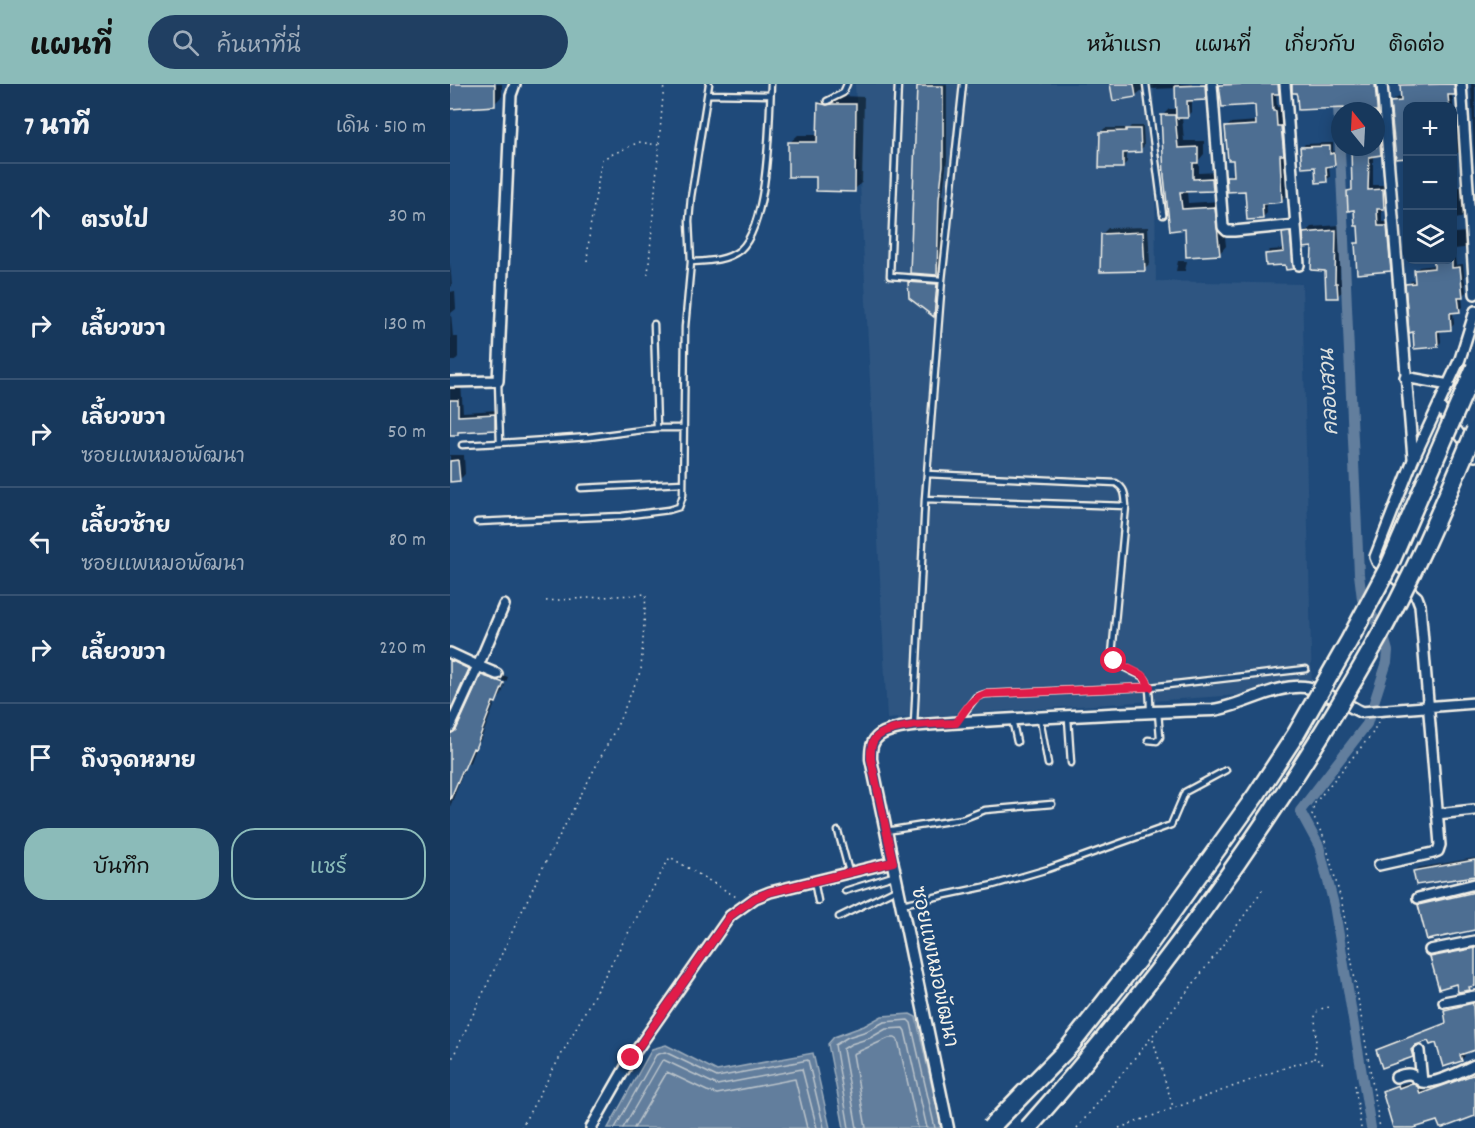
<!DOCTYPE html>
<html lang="th">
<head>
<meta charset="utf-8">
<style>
  body { margin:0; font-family:Dekko,"Playpen Sans Thai",sans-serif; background:#203f62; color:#f1f3f6 }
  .controls { position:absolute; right:18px; top:18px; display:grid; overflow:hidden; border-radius:12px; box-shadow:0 3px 15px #0003 }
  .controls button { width:54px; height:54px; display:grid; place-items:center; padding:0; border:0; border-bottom:2px solid #365272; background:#17385c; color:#f1f3f6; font:30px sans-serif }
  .compass { position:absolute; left:881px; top:18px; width:54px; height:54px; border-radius:50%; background:#17385c; box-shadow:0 3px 15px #0003; rotate:342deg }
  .stop { position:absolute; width:18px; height:18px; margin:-14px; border:4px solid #e11d48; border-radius:50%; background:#fff }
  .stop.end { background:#e11d48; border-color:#fff; box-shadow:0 2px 6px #0008 }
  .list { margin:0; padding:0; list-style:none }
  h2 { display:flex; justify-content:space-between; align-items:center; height:78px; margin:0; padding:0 24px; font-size:26px }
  h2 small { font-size:20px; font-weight:400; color:#9eacbb }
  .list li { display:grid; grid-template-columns:39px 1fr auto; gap:18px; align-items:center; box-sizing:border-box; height:108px; padding:0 24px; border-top:2px solid #365272 }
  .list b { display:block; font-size:22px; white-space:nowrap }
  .list p { margin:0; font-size:20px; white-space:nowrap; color:#9eacbb }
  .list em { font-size:20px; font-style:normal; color:#9eacbb }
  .actions { display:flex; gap:12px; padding:18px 24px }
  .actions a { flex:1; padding:14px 0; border:2px solid #8bbbb9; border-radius:24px; text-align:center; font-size:21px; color:#8bbbb9 }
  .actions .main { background:#8bbbb9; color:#111 }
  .icon { flex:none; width:33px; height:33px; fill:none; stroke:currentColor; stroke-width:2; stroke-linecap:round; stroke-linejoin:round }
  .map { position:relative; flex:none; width:1025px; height:1044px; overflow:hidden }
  header { display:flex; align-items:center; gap:36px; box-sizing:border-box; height:84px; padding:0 30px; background:#8bbbb9; color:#111 }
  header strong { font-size:28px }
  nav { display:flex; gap:33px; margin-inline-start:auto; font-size:21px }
  .search { width:420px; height:54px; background:#203f62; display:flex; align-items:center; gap:15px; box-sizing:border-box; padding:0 21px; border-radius:33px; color:#9eacbb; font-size:22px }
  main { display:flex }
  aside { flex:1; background:#17385c }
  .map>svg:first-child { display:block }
</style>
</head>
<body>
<header>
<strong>แผนที่</strong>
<div class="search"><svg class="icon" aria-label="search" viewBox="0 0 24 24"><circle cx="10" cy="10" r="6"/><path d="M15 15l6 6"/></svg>ค้นหาที่นี่</div>
<nav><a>หน้าแรก</a><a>แผนที่</a><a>เกี่ยวกับ</a><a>ติดต่อ</a></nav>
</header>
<main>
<aside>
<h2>7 นาที<small>เดิน · 510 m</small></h2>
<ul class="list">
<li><svg class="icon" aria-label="ahead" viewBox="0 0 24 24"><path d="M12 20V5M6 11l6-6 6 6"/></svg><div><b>ตรงไป</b></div><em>30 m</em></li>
<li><svg class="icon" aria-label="right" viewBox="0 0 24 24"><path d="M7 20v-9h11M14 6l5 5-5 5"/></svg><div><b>เลี้ยวขวา</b></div><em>130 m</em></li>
<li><svg class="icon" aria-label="right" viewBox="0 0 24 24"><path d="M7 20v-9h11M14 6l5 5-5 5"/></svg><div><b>เลี้ยวขวา</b><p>ซอยแพหมอพัฒนา</p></div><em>50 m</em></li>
<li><svg class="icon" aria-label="left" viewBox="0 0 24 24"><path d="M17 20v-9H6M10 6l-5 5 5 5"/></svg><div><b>เลี้ยวซ้าย</b><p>ซอยแพหมอพัฒนา</p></div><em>80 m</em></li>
<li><svg class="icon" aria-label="right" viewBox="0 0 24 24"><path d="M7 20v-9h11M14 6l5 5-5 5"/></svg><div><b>เลี้ยวขวา</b></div><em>220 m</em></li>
<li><svg class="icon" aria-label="arrive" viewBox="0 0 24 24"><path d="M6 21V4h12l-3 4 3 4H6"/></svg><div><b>ถึงจุดหมาย</b></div></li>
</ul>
<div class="actions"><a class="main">บันทึก</a><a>แชร์</a></div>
</aside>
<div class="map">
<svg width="1025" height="1044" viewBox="0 0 1025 1044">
  <rect width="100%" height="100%" fill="#1f4a7a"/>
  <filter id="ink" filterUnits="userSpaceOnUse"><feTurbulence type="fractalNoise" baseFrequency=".0167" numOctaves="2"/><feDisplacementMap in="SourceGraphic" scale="12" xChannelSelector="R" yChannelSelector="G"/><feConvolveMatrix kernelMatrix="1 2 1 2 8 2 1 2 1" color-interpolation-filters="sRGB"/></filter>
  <g filter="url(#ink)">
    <path fill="#2d5581" d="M 405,0 L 704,0 L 706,197 L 852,200 L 862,606 L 437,635 Z"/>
    <path fill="#627e9d" stroke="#9cacbb" stroke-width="1.5" d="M 460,930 L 466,933 L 491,1041 L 489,1044 L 394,1044 L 378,960 L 384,953 L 414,942 L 432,932 Z
      M 216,961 L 267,987 L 363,969 L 380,1044 L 158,1044 L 202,965 Z"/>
    <path fill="#0007" d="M 0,0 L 52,0 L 52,12 L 44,20 L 1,23 L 0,31 Z
      M 471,0 L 497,0 L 497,76 L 493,110 L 491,185 L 486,190 L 468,2 Z
      M 662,0 L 691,0 L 692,6 L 685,12 Z
      M 701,0 L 760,0 L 761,9 L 756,15 L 742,15 L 742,27 L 737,32 L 732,33 L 734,57 L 754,57 L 754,70 L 749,76 L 749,89 L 769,88 L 770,99 L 763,106 L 737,107 L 738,119 L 771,117 L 776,162 L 770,169 L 736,143 L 721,145 L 712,32 L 719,25 L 727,25 L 727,4 L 702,5 Z
      M 771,0 L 833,0 L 833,4 L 826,9 L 827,23 L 831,23 L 832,38 L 836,38 L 838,64 L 834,68 L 836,112 L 831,117 L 816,118 L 817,129 L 812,134 L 796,105 L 777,93 L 785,88 L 784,74 L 777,43 L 781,39 L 808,37 L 807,19 L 771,14 Z
      M 843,0 L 931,0 L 935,65 L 930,70 L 923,71 L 923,101 L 937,101 L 938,119 L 932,123 L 932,138 L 941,138 L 945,181 L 940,185 L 907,160 L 910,157 L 906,125 L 898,107 L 904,102 L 903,63 L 926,63 L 926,27 L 896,27 L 896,23 L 848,7 Z
      M 951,0 L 1008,0 L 1009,5 L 1002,10 L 1005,41 L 1009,40 L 1010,52 L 1008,54 L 1009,68 L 1003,72 L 1002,85 L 1002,22 L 958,22 L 958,92 L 956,92 L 954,73 L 942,18 L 946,14 L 952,13 Z
      M 1021,0 L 1025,0 L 1025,85 Z
      M 377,12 L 386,14 L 391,12 L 414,13 L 412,98 L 404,106 L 368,92 L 339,59 L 348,51 L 368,51 L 369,20 Z
      M 681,42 L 693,42 L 694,62 L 690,66 L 677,67 L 677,78 L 673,82 L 651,48 L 655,44 L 679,44 Z
      M 883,59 L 883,67 L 887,67 L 888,76 L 885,80 L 879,81 L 880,93 L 876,96 L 852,64 L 855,60 Z
      M 1002,103 L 1011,103 L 1014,131 L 1011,134 L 1004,135 L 1005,149 L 1017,148 L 1018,161 L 1014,164 L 1004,165 L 1006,181 L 1013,180 L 1016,208 L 1012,212 L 1013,223 L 1009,227 L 1003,227 L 1004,240 L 1001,244 L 990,245 L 991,258 L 988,261 L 957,201 L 961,197 L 967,196 L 966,187 L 969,183 L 986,181 L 985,176 L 1002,176 Z
      M 891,141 L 890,194 L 893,194 L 893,207 L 887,212 L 877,185 L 855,149 L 861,143 Z
      M 698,143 L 700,180 L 694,186 L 652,150 L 658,144 Z
      M 843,145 L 847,180 L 843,183 L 816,170 L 820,166 L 835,165 L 833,150 L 837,146 Z
      M 728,177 L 737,177 L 735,187 L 726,187 Z
      M 0,179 L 2,202 L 0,203 Z
      M 464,195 L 490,197 L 487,228 L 484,231 L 460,199 Z
      M 5,207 L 6,225 L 1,229 L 3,253 L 8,253 L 8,273 L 5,277 L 0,277 L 0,208 Z
      M 0,300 L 11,300 L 13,328 L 49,326 L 50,339 L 44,344 L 11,346 L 8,349 L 0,350 Z
      M 0,371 L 14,371 L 15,390 L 9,396 L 0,397 Z
      M 0,568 L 24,580 L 0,631 Z
      M 38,586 L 58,593 L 56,598 L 34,590 Z
      M 33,591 L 55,601 L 51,612 L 46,617 L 30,657 L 26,662 L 20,678 L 16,681 L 0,723 L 0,641 L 2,644 L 8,645 Z
      M 1025,774 L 1025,790 L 982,799 L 967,800 L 964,787 L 968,784 Z
      M 1025,806 L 1025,844 L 969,821 L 973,818 Z
      M 1025,861 L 1025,900 L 1019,905 L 982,873 L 986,869 Z
      M 1025,917 L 1025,965 L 1013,968 L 1015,972 L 1011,976 L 987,957 L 979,956 L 964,960 L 966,968 L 962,972 L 927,967 L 931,963 L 998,938 L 995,926 L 999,923 Z
      M 1025,989 L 1025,1032 L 991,1043 L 988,1035 L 959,1044 L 944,1044 L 933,1008 L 937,1004 L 967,996 L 971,999 L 974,1007 Z"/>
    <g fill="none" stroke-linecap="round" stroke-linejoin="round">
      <path stroke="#bac3ca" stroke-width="1.5" d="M 165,1044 L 206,971 L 215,968 L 267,993 L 358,976 L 374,1044
        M 173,1044 L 211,978 L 214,976 L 267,1001 L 352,985 L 367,1044
        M 184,1044 L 217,988 L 257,1007 L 267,1010 L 345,995 L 357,1044
        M 399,1044 L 385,961 L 398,953 L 417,947 L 434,938 L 458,936 L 461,939 L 485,1044
        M 407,1044 L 393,965 L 401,960 L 420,954 L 436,945 L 453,944 L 455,947 L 477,1044
        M 416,1044 L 403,970 L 439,954 L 445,954 L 448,956 L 468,1044"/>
      <path stroke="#627e9d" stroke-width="10" d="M 887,0 L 909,490 L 912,515 L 933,549 L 938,567 L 937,578 L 917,640 L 850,727 L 869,762 L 884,821 L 921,1044"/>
    </g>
    <path fill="#4d6e92" stroke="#f4f1e8" stroke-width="1.5" d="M 0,0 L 45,0 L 45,22 L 0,25 Z
      M 660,0 L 684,0 L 686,13 L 663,17 Z
      M 796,0 L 828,0 L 829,10 L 822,10 L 823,27 L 826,27 L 827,42 L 831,42 L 834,71 L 830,71 L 832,118 L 812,120 L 813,135 L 797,136 L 795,107 L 777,108 L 776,92 L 784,92 L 783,76 L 778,76 L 775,43 L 806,41 L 805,21 L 772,23 L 769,1 Z
      M 842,0 L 925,0 L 931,71 L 919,73 L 918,106 L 933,105 L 934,125 L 927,125 L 928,142 L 937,142 L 941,187 L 907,190 L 905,159 L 909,159 L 908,142 L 905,142 L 904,126 L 898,127 L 897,107 L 902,106 L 901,63 L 926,63 L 926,27 L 895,27 L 894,24 L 848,26 L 847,12 L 846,9 L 842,9 Z
      M 1004,0 L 1005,11 L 998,11 L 999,22 L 957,22 L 957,48 L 955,48 L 957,74 L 946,75 L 940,18 L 951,17 L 950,1 Z
      M 755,1 L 756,16 L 737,17 L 738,34 L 726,34 L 725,2 Z
      M 467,2 L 493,2 L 493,81 L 489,115 L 487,191 L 460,189 Z
      M 368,19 L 377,21 L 382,20 L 406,20 L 405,108 L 366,107 L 366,93 L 338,93 L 338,58 L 367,58 Z
      M 711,31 L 725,31 L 728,64 L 748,63 L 748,79 L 743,79 L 743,95 L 762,94 L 763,107 L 730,108 L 732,125 L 765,123 L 770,171 L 736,173 L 735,145 L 720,147 L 714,92 Z
      M 676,45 L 690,45 L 691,68 L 673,69 L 673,84 L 649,84 L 650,48 L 676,47 Z
      M 880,62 L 880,70 L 884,69 L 885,81 L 876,83 L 877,98 L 866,99 L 865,83 L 852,84 L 850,63 Z
      M 886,146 L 885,199 L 887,199 L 888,214 L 876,214 L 875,187 L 861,186 L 862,163 L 854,164 L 853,149 Z
      M 693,148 L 695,187 L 650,188 L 651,150 Z
      M 840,148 L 844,185 L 836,186 L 835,181 L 816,182 L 815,170 L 834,168 L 832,149 Z
      M 984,176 L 1002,176 L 1002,184 L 1010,183 L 1013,213 L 1008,213 L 1010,228 L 1000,229 L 1001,246 L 987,247 L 988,263 L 964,265 L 963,248 L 959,249 L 955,200 L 965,199 L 964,186 L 984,184 Z
      M 458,198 L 487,200 L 484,233 L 459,214 Z
      M 0,316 L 8,316 L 8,332 L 45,330 L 45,346 L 8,348 L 8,351 L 0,351 Z
      M 8,376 L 10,397 L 0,398 L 0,377 Z
      M 0,576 L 19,585 L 0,627 Z
      M 31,591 L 54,599 L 46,619 L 43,618 L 25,665 L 23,664 L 14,685 L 13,685 L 0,716 L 0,650 L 6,646 Z
      M 1025,776 L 1025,792 L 966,801 L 963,787 Z
      M 1025,808 L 1025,846 L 977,856 L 968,821 Z
      M 1025,864 L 1025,902 L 1019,903 L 1020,906 L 1008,908 L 1006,900 L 989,905 L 980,873 Z
      M 1023,919 L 1025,966 L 1010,971 L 1012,977 L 993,983 L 986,959 L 980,961 L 978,957 L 966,961 L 961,966 L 963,973 L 932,984 L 926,966 L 996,939 L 994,926 Z
      M 1025,990 L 1025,1032 L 993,1044 L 990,1044 L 987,1037 L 964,1044 L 943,1044 L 932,1007 L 948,1001 L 949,1004 L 962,999 L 968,1003 L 970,1010 Z"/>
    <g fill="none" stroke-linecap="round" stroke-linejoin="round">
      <defs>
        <path id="service" d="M 448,0 L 440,192 L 492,196
          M 696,0 L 713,131
          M 258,10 L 320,11
          M 377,17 L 393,9 L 397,0
          M 241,178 L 239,137 L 241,113 L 259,0
          M 204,240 L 207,344
          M 50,359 L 139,353 L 207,344 L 234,344
          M 12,361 L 50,359 L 48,297
          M 477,390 L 666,399 C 676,405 675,412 676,422 L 662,570 L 664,577 C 695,599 700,582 700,628
          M 131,404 L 233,399
          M 475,415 L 676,422
          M 27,438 L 172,432 L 219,426 L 229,423 L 233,411 L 235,243 L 241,178 C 258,177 276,177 290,166 C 319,140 319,39 321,0
          M 618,634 L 621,679
          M 562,635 L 567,658
          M 590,635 L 598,680
          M 508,637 L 526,613 L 535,610 L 700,603 L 856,585
          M 464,640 L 475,415 L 492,196 L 513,0
          M 698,656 L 707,657 L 710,653 L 708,628
          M 388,747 L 399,788
          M 436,747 L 512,735 L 535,726 L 602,720
          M 364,797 L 368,817
          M 395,807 L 443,792
          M 452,820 L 543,801 L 598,785 L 721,741 L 735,708 L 776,686
          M 389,833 L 446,805"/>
        <path id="minor" d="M 762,0 L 773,143 L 777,147 L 784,147 L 846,141
          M 835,0 L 849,181
          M 932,0 L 963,374
          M 1011,0 L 1025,210
          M 955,293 L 999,301
          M 0,298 L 48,297 L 61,11 L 65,0
          M 989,322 L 1025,372
          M 0,569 L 28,582 L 0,643
          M 47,590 L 28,582 L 54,521
          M 911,628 L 1025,619
          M 987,730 L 1024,726
          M 929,781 L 983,769 L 988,767 L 990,761 L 970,521 L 967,513 L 927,478 L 925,473 L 963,376 L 1010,275 L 1025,227
          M 968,814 L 1025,800
          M 980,866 L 1025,857
          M 994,918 L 1025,912
          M 969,967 L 972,998
          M 946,993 C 970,983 963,1001 980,998 C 995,996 1011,987 1025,981
          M 141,1044 L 181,974 L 280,832 L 305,814 L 320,808 L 443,778"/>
        <path id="tertiary" d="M 498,1044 L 421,675 C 421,665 421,657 430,651 C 446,640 494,640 515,638 C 598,633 680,628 763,626 C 793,622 825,600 855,603 C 868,604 897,621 911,628"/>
      </defs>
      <use href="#service" stroke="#f4f1e8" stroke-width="9"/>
      <use href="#minor" stroke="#f4f1e8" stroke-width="14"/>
      <use href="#tertiary" stroke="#f4f1e8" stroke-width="15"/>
      <path stroke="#f4f1e8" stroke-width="1.5" stroke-dasharray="1.5 4.5" stroke-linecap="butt" d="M 137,177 L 140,144 L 152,75 L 189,58 L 208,61
        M 198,191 L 214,0
        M 928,638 L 922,650 L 865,719 L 862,730 L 874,754 L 892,819 L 930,1044
        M 703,956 L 723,1023
        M 864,975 L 866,961 L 865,929 L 873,924 L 880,923
        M 0,979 L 91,787 L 167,642 L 191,586 L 196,510 L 95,517
        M 905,1001 L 911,1044
        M 71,1044 L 220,773 L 288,814
        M 627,1044 C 692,966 755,888 813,805
        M 669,1044 L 837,983 L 864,975 L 872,977 L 873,983"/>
      <use href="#service" stroke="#1f4a7a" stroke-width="4.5"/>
      <use href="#minor" stroke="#1f4a7a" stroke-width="9"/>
      <use href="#tertiary" stroke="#1f4a7a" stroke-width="10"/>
      <defs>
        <path id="motorway-bridge" d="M 540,1044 L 620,962 L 687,877 L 806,711 L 846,650 L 899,557 L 940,480 L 1025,283
          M 578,1044 C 709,896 825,736 923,563 C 963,494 994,419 1025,346"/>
      </defs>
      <use href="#motorway-bridge" stroke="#f4f1e8" stroke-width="21" stroke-linecap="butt"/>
      <use href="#motorway-bridge" stroke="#1f4a7a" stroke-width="16"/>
    </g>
  </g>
  <g fill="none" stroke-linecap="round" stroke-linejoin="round" filter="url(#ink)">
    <path stroke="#e11d48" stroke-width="8" d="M 181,974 L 280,832 L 305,814 L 320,808 L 443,778 L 421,675 C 421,669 420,662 424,656 C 434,640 487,640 506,639 C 515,627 520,615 535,610 L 700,603 L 694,592 L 664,577"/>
  </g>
  <g text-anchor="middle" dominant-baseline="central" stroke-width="4.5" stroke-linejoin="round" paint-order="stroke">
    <g font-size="20" fill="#f4f1e8" stroke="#1f4a7a">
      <text transform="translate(483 883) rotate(78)">ซอยแพหมอพัฒนา</text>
    </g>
    <g font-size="21" font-style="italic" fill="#dee0dd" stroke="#1f4a7a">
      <text transform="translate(881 308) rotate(-93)">คลองสวน</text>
    </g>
  </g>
</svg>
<div class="controls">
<button>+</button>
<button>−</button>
<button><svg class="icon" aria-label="layers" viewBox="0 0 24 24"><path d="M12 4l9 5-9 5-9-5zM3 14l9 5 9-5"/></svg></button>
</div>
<svg class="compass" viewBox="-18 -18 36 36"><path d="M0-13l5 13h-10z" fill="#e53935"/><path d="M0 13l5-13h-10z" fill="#9eacbb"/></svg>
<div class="stop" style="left:664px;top:577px"></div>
<div class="stop end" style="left:181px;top:974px"></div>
</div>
</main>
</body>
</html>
